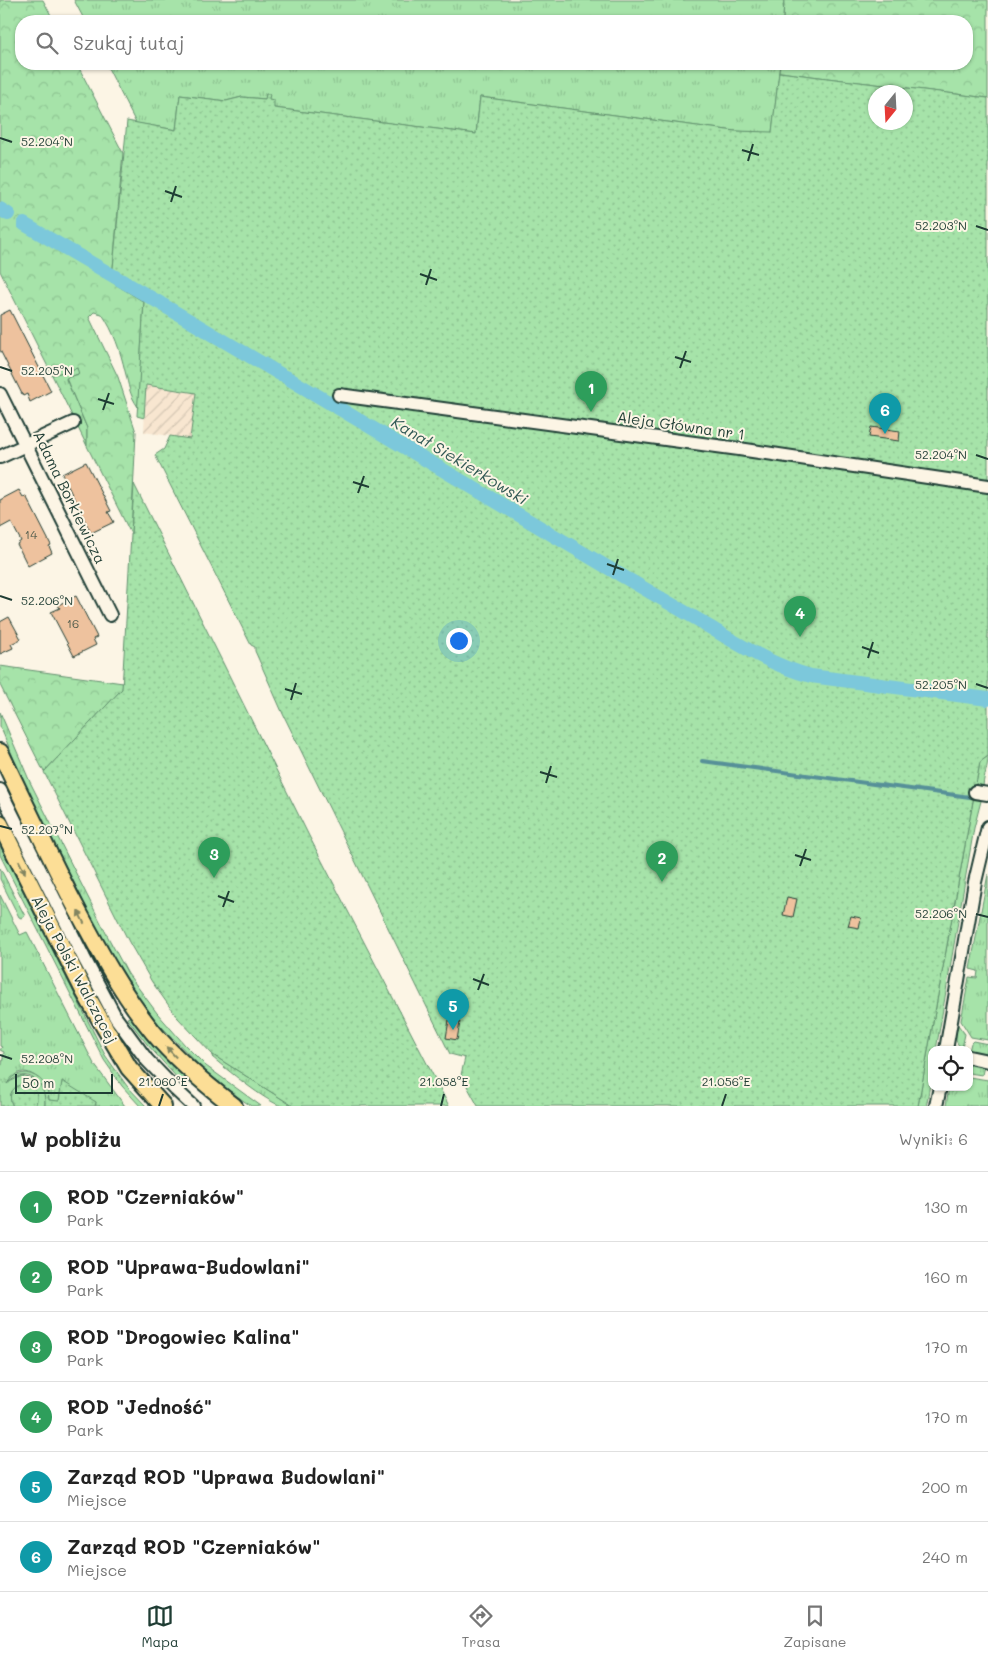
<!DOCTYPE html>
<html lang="pl">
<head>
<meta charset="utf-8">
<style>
  body { margin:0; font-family:Mali,sans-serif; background:#f6f6f6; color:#222 }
  .controls { position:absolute; right:15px; bottom:15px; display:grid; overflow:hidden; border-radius:10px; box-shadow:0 1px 4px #0004 }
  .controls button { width:45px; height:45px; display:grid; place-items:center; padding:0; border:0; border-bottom:1px solid #e0e0e0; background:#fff; color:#222; font:25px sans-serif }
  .compass { position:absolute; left:868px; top:85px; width:45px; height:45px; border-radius:50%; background:#fff; box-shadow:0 1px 4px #0004; rotate:198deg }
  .scale { position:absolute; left:15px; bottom:12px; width:98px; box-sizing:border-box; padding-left:5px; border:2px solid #1f3d34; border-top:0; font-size:14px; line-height:18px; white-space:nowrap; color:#1f3d34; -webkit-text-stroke:4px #fcf5e5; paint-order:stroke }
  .you { position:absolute; left:458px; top:640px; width:18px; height:18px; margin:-12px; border:4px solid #fff; border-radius:50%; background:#1a73e8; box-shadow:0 0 0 8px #1a73e833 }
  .badge { display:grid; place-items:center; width:32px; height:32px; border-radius:50%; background:#1f3d34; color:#fff; font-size:16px; font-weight:700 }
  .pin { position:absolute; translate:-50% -41px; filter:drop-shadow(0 1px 2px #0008) }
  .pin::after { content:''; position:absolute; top:26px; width:18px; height:15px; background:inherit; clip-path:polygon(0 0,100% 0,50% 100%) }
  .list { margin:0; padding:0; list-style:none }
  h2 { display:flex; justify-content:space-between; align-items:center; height:65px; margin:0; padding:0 20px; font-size:21px }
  h2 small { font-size:16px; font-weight:400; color:#767676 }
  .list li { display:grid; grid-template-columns:32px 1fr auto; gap:15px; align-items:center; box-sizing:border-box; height:70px; padding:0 20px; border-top:1px solid #e0e0e0 }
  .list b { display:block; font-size:19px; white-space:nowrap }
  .list p { margin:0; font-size:16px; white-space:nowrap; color:#767676 }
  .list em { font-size:16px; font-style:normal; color:#767676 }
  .icon { flex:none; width:28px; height:28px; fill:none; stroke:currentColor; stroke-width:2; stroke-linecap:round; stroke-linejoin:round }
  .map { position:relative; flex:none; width:988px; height:1106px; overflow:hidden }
  .search { position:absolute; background:#fff; box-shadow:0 1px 4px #0004; left:15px; right:15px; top:15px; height:55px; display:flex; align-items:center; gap:12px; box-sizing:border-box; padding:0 18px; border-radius:20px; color:#767676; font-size:19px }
  .sheet { height:485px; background:#fff }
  nav { display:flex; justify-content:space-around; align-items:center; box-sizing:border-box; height:70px; border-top:1px solid #e0e0e0; background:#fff; font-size:14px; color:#767676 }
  nav a { display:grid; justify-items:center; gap:2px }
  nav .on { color:#1f3d34 }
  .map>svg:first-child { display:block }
</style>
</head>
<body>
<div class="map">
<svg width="988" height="1106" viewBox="0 0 988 1106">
  <defs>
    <pattern id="industrial-furrows" width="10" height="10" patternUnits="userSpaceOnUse" patternTransform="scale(1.25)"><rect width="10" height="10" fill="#f8e6d0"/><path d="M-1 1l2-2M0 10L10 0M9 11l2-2" fill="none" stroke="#d4c6b3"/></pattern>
    <pattern id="grass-tufts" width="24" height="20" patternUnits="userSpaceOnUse" patternTransform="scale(1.25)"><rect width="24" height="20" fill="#a6e3a9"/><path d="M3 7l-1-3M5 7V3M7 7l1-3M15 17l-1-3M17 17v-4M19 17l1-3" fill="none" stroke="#8ec492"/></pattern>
    <pattern id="forest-crowns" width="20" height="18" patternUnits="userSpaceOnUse" patternTransform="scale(1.25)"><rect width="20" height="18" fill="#a6e3a9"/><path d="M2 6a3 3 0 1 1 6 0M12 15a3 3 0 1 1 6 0" fill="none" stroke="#8ec492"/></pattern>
    <pattern id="park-dots" width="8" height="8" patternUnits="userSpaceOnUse" patternTransform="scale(1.25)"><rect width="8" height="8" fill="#a6e3a9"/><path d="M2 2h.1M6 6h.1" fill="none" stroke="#8ec492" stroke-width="1.8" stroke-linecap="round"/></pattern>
  </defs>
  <rect width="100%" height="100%" fill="#fcf5e5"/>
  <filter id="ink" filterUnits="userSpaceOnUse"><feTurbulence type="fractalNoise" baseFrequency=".02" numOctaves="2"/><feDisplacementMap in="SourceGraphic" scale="10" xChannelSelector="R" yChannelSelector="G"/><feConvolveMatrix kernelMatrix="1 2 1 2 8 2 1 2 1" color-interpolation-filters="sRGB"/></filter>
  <g filter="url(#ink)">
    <path fill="url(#industrial-furrows)" d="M 146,385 L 196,393 L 190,439 L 144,432 Z"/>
    <path fill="url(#grass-tufts)" stroke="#62906e" d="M 74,0 L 784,0 L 783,21 L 85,21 Z
      M 106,64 L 780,64 L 772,133 L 735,131 L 480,97 L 476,134 L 274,108 L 266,94 L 266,99 L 242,97 L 226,101 L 180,95 L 176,130 L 136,123 Z
      M 77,368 L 80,373 L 66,379 L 87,428 L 87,446 L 52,375 Z
      M 0,712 L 30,782 L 109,939 L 128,974 L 157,1013 L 185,1045 L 206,1066 L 261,1106 L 251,1106 L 231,1092 L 203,1069 L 158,1023 L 138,997 L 104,942 L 28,792 L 0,726 Z
      M 988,756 C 988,768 984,774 983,786 L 976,784 L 980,762 Z
      M 974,796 L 982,797 L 974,828 L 936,1050 L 932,1050 L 932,1072 L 927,1102 L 926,1106 L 918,1106 Z
      M 0,845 L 105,1055 L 127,1086 L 146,1106 L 140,1106 L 122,1086 L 104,1060 L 0,855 Z
      M 0,868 L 25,916 L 21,918 L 19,917 L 0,879 Z
      M 988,874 L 988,1040 L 971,1037 L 961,1021 L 969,977 L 977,978 L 978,971 L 970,969 Z
      M 0,895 L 20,935 L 27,932 L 94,1064 L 125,1106 L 95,1106 L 96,1102 L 61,1087 L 59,1102 L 49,1100 C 47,1080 22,1059 9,1082 L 22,1076 L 37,1080 L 45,1091 L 45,1106 L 35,1106 L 37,1098 L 36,1092 L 24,1084 C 12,1086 7,1096 13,1106 L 0,1106 L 0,1065 L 2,1065 L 4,1052 L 0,1050 L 2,1047 L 0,1046 Z
      M 130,1017 L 165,1058 L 185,1077 L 180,1081 L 147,1044 L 127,1018 Z
      M 958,1025 L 965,1034 L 962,1048 C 953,1042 956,1034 958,1025 Z
      M 973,1041 L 988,1044 L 986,1054 L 969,1051 L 971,1043 Z
      M 213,1055 L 293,1106 C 290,1106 285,1106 282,1106 C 266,1102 225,1068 212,1057 Z
      M 969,1063 L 984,1066 L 982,1075 L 969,1073 Z
      M 969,1077 L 988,1080 L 988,1106 L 946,1106 L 949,1087 L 969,1087 Z"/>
    <path fill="url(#forest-crowns)" stroke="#62906e" d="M 0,0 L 43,0 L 54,21 L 21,21 L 21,64 L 77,64 L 123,153 L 113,268 L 110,280 L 144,301 L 138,407 C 129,394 129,386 125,371 C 120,350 114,332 102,314 L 94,312 L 89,317 L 118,377 L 136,432 L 131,534 L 87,446 L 87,428 L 66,378 L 79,374 L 77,368 L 52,375 L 0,271 Z
      M 784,0 L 988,0 L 988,98 L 779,72 L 780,64 L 967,64 L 967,21 L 783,21 Z
      M 0,666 L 123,683 L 122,689 L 44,772 L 0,685 Z"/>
    <path fill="url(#park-dots)" stroke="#62906e" fill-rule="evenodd" d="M 779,72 L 988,98 L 988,756 L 980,762 L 918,1106 L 478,1106 L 461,1075 L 465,1058 L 450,1054 L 283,714 L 255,651 L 255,647 L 251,645 L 155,455 L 164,449 L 170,436 L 190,439 L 196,393 L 146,385 L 144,418 L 137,416 L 144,302 L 110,281 L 113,268 L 127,121 L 176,130 L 180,95 L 226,101 L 242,97 L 265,99 L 266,94 L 270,94 L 269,99 L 274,100 L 274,108 L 476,134 L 480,97 L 735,131 L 772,132 ZM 876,92 L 906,92 L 906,122 L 876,122 Z
      M 134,484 L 309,836 L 449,1106 L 293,1106 L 213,1055 L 177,1017 L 152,982 L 129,942 L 44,772 L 122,689 Z
      M 26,1073 C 41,1076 48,1085 49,1100 L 59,1101 L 62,1081 L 96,1102 L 95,1106 L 45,1106 C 47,1083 27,1064 7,1084 C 12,1075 17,1074 26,1073 Z
      M 24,1084 C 36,1086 40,1096 35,1106 L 13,1106 C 7,1096 12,1086 24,1084 Z"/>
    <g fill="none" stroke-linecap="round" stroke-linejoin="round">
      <path stroke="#579098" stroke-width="4" d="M 702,761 L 970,797"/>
      <path stroke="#7cc8db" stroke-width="14" d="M 0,209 L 8,214
        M 24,224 L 160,303
        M 163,305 L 280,374
        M 286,377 L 617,573
        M 619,574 L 702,622
        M 706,625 C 740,645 773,666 811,676 L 988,699"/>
    </g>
    <path fill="#eec29e" stroke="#1f3d34" d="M 10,310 L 51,391 L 30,402 L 27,394 L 23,396 L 0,350 L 0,315 Z
      M 871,427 L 900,431 L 899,441 L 869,437 Z
      M 86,462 L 111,511 L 108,512 L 114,522 L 91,533 L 62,474 Z
      M 19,490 L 23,497 L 26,496 L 51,545 L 49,546 L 52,553 L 28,566 L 17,544 L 21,541 L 11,522 L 0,528 L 0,500 Z
      M 76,596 L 97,637 L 93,639 L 96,645 L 74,656 L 51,612 L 60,608 L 58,605 Z
      M 9,617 L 21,639 L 11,644 L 13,648 L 0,654 L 0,622 Z
      M 787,897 L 797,899 L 793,917 L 783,915 Z
      M 851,916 L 861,918 L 859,928 L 848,926 Z
      M 449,1020 L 460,1022 L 457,1040 L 446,1038 Z"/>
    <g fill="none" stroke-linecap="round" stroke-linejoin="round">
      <defs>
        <path id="minor" d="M 0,394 L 110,615
          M 339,395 L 739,449 L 988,486
          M 0,457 L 73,423
          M 0,790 L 84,958 L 116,1018 L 147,1060 L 176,1090 L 193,1106
          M 975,792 L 988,794
          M 946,1050 L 975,882 L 988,827
          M 969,1057 L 988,1061
          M 936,1106 L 940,1087"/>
        <path id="major" d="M 0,752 C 23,800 46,848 70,896 C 95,943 119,990 153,1032 C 176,1060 205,1084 234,1106
          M 0,824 L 84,991 L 105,1028 L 129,1068 L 163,1106"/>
      </defs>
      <use href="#minor" stroke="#1f3d34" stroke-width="16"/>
      <use href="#major" stroke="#1f3d34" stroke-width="20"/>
      <use href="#minor" stroke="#fcf5e5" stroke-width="12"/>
      <use href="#major" stroke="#fcde96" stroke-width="16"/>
    </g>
    <defs><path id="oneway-solid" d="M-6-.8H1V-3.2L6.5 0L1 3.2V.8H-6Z" transform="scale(1.25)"/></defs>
    <g fill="#828560">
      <use href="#oneway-solid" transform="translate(22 867) rotate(63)"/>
      <use href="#oneway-solid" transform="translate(81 917) rotate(-117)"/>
      <use href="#oneway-solid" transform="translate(171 1052) rotate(-133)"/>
    </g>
  </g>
  <path fill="none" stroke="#1f3d34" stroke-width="2" d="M 0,138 L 12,142M 742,150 L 759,155M 748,161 L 753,144M 165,191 L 182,197M 171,202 L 176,186M 976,226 L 988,230M 420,274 L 437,280M 426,285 L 431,269M 675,357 L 691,362M 0,367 L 12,371M 680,368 L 686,351M 98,399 L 114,404M 103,410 L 109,393M 976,455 L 988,459M 353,482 L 369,487M 358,493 L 364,476M 607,564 L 624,570M 613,575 L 618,559M 0,596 L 12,600M 862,647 L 879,653M 868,658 L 873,642M 976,684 L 988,688M 285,689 L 302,694M 291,700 L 296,683M 540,772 L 557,777M 546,783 L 551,766M 0,826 L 12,829M 795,855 L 811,860M 800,866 L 806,849M 218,896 L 234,902M 223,907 L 229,891M 976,914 L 988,917M 473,979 L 489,985M 478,990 L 484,974M 0,1055 L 12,1059M 159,1106 L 163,1094M 441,1106 L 444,1094M 722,1106 L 726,1094"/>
  <g text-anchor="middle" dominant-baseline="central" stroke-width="4" stroke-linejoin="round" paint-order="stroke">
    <g font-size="12" fill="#535e4e">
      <text x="31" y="534">14</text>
      <text x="73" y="623">16</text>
    </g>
    <g font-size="15" fill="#1f3d34" stroke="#fcf5e5">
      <text transform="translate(681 425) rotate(8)">Aleja Główna nr 1</text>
      <text transform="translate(70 497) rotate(64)">Adama Borkiewicza</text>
      <text transform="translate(75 969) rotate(62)">Aleja Polski Walczącej</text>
    </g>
    <g font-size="16" font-style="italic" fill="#325955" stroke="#fcf5e5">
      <text transform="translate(460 460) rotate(31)">Kanał Siekierkowski</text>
    </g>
  </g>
  <g font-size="12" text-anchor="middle" fill="#1f3d34" stroke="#fcf5e5" stroke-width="4" stroke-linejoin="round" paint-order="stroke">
    <text x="47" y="146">52.204°N</text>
    <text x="941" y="230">52.203°N</text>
    <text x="47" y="375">52.205°N</text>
    <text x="941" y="459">52.204°N</text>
    <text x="47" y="605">52.206°N</text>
    <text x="941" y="689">52.205°N</text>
    <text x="47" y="834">52.207°N</text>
    <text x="941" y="918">52.206°N</text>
    <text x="47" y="1063">52.208°N</text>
    <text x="163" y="1086">21.060°E</text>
    <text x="444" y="1086">21.058°E</text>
    <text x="726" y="1086">21.056°E</text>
  </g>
</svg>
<div class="controls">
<button><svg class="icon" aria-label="locate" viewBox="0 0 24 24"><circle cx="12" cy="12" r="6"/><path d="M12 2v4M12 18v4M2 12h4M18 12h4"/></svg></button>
</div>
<svg class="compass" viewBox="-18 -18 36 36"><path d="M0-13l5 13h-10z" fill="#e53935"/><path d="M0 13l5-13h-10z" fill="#767676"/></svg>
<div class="scale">50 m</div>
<div class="you"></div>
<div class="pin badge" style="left:591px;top:412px;background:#2e9e5b">1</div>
<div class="pin badge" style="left:662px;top:882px;background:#2e9e5b">2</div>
<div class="pin badge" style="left:214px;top:878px;background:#2e9e5b">3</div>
<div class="pin badge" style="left:800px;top:637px;background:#2e9e5b">4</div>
<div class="pin badge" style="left:453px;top:1030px;background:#0f9aa8">5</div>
<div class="pin badge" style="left:885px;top:434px;background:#0f9aa8">6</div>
<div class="search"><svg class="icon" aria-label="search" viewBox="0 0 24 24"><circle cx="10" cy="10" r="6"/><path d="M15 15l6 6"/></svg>Szukaj tutaj</div>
</div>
<section class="sheet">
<h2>W pobliżu<small>Wyniki: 6</small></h2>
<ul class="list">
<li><span class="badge" style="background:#2e9e5b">1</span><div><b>ROD &quot;Czerniaków&quot;</b><p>Park</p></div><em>130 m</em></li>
<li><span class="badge" style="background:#2e9e5b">2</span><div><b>ROD &quot;Uprawa-Budowlani&quot;</b><p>Park</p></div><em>160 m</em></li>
<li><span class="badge" style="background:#2e9e5b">3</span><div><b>ROD &quot;Drogowiec Kalina&quot;</b><p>Park</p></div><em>170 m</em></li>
<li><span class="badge" style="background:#2e9e5b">4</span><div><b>ROD &quot;Jedność&quot;</b><p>Park</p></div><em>170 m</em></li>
<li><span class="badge" style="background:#0f9aa8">5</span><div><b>Zarząd ROD &quot;Uprawa Budowlani&quot;</b><p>Miejsce</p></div><em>200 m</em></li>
<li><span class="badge" style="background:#0f9aa8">6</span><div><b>Zarząd ROD &quot;Czerniaków&quot;</b><p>Miejsce</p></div><em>240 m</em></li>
</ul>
</section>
<nav>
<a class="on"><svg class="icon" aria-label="map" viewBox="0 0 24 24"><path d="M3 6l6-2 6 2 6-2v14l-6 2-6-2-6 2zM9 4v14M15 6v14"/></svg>Mapa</a>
<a><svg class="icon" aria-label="directions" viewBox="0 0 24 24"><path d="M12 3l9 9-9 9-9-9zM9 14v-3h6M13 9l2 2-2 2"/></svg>Trasa</a>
<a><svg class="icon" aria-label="saved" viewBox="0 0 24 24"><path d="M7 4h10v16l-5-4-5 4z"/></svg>Zapisane</a>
</nav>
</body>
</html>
